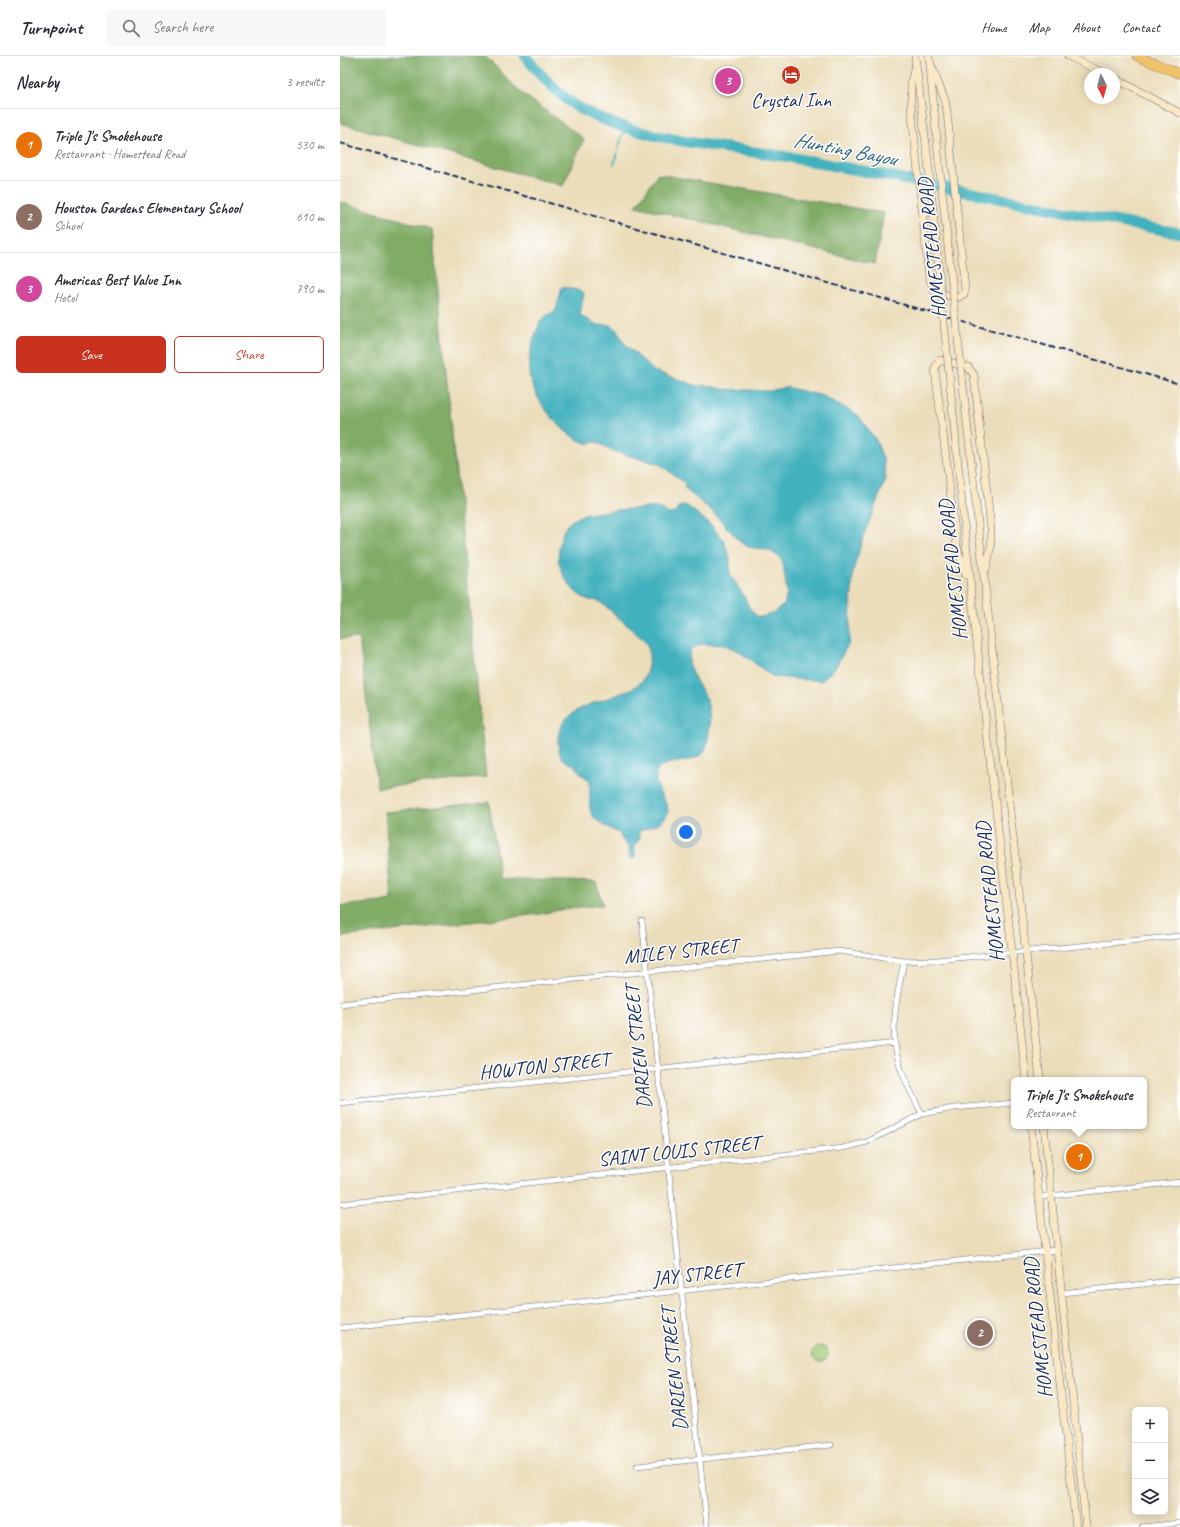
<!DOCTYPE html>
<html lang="en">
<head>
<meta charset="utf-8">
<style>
  body { margin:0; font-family:Caveat,sans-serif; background:#f7f7f7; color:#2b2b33 }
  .controls { position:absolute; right:12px; bottom:12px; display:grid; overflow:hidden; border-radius:6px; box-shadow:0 2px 10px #0003 }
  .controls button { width:36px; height:36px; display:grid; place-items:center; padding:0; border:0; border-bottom:1px solid #e1e1e2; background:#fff; color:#2b2b33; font:20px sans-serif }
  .compass { position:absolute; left:744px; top:12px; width:36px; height:36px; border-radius:50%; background:#fff; box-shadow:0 2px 10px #0003; rotate:174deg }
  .you { position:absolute; left:346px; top:776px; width:14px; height:14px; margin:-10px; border:3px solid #fff; border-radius:50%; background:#1a73e8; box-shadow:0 0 0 6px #1a73e833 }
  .badge { display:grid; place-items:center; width:26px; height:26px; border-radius:50%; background:#c8321e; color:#fff; font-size:13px; font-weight:700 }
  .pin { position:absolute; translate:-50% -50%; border:2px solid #fff; box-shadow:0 1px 4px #0006 }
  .popup { position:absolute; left:671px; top:1021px; width:136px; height:52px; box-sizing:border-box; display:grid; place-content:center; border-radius:6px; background:#fff; filter:drop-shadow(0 1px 3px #0005); font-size:13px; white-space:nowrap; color:#7c7c81 }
  .popup b { font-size:15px; color:#2b2b33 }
  .popup::after { content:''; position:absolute; left:50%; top:100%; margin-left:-8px; border:8px solid transparent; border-top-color:#fff }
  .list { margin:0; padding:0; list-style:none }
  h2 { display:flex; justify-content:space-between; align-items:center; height:52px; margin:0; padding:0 16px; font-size:17px }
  h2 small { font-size:13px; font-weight:400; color:#7c7c81 }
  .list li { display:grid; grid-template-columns:26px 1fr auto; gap:12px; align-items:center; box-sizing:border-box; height:72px; padding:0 16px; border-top:1px solid #e1e1e2 }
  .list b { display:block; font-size:15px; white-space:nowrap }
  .list p { margin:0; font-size:13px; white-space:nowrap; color:#7c7c81 }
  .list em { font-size:13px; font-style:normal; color:#7c7c81 }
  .actions { display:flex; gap:8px; padding:12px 16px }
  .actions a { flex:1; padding:9px 0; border:1px solid #c8321e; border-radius:6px; text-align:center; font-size:14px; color:#c8321e }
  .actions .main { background:#c8321e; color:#fff }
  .icon { flex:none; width:22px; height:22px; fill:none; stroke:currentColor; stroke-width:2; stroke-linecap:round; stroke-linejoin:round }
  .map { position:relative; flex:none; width:840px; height:1471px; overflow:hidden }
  header { display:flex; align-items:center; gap:24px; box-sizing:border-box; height:56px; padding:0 20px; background:#fff; border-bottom:1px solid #e1e1e2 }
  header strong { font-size:19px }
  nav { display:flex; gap:22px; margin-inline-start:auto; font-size:14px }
  .search { width:280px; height:36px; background:#f7f7f7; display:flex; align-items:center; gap:10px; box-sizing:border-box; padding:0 14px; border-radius:6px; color:#7c7c81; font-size:15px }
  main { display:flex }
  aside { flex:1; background:#fff }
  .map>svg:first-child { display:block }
</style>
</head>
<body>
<header>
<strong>Turnpoint</strong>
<div class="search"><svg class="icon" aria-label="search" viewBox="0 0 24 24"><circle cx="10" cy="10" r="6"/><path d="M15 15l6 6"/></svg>Search here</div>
<nav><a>Home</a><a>Map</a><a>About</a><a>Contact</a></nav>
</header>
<main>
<aside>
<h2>Nearby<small>3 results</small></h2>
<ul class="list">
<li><span class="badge" style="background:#e8710a">1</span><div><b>Triple J's Smokehouse</b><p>Restaurant · Homestead Road</p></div><em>530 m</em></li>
<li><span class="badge" style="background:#8d6e63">2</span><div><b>Houston Gardens Elementary School</b><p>School</p></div><em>610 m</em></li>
<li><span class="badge" style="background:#d1479c">3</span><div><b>Americas Best Value Inn</b><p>Hotel</p></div><em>790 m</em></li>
</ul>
<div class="actions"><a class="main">Save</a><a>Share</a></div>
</aside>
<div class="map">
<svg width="840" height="1471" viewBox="0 0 840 1471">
  <rect width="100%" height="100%" fill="#fff"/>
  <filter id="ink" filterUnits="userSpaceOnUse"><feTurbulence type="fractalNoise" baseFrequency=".025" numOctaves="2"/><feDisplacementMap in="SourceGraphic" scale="8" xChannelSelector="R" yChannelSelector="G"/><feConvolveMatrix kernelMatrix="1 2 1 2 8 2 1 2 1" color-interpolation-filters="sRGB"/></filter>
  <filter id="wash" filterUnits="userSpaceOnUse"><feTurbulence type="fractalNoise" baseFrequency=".012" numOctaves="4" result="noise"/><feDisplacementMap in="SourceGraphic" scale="16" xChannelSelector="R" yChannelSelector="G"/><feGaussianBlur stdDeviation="0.9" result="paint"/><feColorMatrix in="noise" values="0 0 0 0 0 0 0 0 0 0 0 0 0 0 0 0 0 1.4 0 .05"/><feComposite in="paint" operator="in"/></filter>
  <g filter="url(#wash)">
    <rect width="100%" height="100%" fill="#ebddb9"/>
    <path fill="#a1c873" stroke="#5e7c68" d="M472 1298a8 8 0 1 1 16 0a8 8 0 1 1-16 0Z"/>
    <path fill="#80ac65" stroke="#4e6e62" d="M 0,0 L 145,0 L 183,38 L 244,83 L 223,130 L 0,67 Z
      M 318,118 L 544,157 L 535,208 L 296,150 Z
      M 0,146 L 92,173 L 146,721 L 37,732 L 19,582 L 0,583 Z
      M 149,746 L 160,823 L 256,826 L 263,849 L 230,852 L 200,858 L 0,881 L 0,850 L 52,845 L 45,756 Z"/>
    <path fill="#43b1be" stroke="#2f708e" d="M 222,231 L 242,235 L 244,237 L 240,259 L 257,269 L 270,269 L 276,273 L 286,289 L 314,315 L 358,330 L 365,329 L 383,333 L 430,335 L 446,331 L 483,340 L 518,359 L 536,384 L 543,403 L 546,423 L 523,481 L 513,516 L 509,587 L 495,612 L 482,625 L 433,621 L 400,596 L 385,589 L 362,588 L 351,593 C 344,616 358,623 366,643 C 371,656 370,669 368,683 C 367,687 366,694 363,697 C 351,709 330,702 317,714 C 308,743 357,757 299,775 L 300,782 L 294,790 L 296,802 L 290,803 L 289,791 L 282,784 L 280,778 C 245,759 250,763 250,725 L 242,719 L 235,709 C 226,706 221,704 219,694 C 209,643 278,649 302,625 C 307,619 308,609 309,602 C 310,597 308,589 304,585 C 301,581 262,547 259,545 C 255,544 251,545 247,543 C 233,539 222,519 219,506 C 217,495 221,473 230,466 C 233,464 237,461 241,460 C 250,456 304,451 316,452 C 320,452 325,456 329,458 L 335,457 L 338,451 L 346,449 L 370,468 L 383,483 L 390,501 L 390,518 L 405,542 L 409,551 L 416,560 L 421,561 L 433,557 L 444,549 L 447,537 L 443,508 L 440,501 L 428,494 L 408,491 L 400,486 L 372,455 L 345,433 L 345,427 L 319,408 L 276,396 L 256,386 L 251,386 L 250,388 C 225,384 192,343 189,317 C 187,305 194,278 200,267 C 202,261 212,257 216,254 Z"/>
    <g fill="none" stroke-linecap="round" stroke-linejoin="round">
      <path stroke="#43b1be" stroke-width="2" d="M 274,108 L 285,70"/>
      <path stroke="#43b1be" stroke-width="11" d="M 185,0 C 202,20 220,42 243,54 C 301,86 393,91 459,103 C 586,126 713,155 840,177"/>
    </g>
  </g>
  <g filter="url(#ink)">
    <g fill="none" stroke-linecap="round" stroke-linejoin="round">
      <defs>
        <path id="street" d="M 302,865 L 367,1471
          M 564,905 C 559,931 552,960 555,987 C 557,1012 571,1036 582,1058
          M 0,948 L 499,895 L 564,905 L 597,904 L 840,880
          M 0,1047 L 555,987
          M 700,1141 L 840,1126
          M 0,1148 L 503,1092 L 527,1086 L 582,1058 L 614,1052 L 674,1047
          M 722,1237 L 840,1224
          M 0,1272 L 717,1194
          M 297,1410 L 491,1389
          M 802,1471 L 840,1467"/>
        <path id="secondary" d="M 575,0 L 588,105
          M 589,0 L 599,107
          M 728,0 L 766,18
          M 576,6 L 571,26 L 571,49 L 589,221 L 594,235 L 617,242 L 624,238 L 625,234 L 607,56 L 605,44 L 590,6
          M 774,22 L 840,57
          M 619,418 C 639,621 665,822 686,1024
          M 633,422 L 700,1024
          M 626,519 L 617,491 L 595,314 L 596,309 L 600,304 L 628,311 L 634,319 L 651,473 L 651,490 L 646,513
          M 691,1070 L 736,1471
          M 704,1070 L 746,1471"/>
        <path id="highway" d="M 797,0 L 840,18"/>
      </defs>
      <use href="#street" stroke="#646c7e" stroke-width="6"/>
      <use href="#secondary" stroke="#646c7e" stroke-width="8"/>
      <use href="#highway" stroke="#646c7e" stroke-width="10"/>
      <use href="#street" stroke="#fff" stroke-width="5"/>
      <use href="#secondary" stroke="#fae7c3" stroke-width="7"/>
      <use href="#highway" stroke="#f2c26a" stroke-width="9"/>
      <path stroke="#1b2f5e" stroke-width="2" stroke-dasharray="6 3" stroke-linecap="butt" d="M 0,87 L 840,328"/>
      <defs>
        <path id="secondary-bridge" d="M 588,105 L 619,418
          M 599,107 L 633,422"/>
      </defs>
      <use href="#secondary-bridge" stroke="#646c7e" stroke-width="8" stroke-linecap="butt"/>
      <use href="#secondary-bridge" stroke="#fae7c3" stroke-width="7"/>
    </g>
  </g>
  <defs>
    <symbol id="hotel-disc" viewBox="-11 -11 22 22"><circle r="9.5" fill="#c8321e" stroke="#fff"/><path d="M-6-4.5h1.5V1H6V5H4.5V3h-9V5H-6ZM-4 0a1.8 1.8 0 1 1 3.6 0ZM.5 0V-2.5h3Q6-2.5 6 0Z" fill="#fff"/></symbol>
  </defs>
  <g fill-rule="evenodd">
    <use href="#hotel-disc" x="440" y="8" width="22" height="22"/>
  </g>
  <g text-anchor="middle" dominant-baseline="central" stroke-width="3" stroke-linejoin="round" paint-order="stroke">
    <g font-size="20" fill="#1b2f5e" stroke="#fff">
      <text x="451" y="44">Crystal Inn</text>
    </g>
    <g font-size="20" fill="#1b2f5e" stroke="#fff">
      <text transform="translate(592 192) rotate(-96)">HOMESTEAD ROAD</text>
      <text transform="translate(613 514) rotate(-96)">HOMESTEAD ROAD</text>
      <text transform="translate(650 836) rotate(-96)">HOMESTEAD ROAD</text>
      <text transform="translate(341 895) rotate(-6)">MILEY STREET</text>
      <text transform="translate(298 991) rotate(-96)">DARIEN STREET</text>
      <text transform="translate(204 1010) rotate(-6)">HOWTON STREET</text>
      <text transform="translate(339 1095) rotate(-6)">SAINT LOUIS STREET</text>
      <text transform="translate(357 1218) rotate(-6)">JAY STREET</text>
      <text transform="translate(698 1272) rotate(-96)">HOMESTEAD ROAD</text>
      <text transform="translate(334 1313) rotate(-96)">DARIEN STREET</text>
    </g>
    <g font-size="21" font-style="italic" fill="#2b6384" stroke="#fff">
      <text transform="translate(505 93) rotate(11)">Hunting Bayou</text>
    </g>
  </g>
</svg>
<div class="controls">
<button>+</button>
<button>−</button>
<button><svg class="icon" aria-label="layers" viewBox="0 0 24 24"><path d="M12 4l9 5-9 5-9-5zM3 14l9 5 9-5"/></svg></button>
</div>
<svg class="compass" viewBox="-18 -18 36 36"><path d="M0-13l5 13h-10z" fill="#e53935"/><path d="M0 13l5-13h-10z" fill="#7c7c81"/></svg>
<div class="you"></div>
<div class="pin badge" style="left:739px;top:1101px;background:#e8710a">1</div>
<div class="popup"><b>Triple J's Smokehouse</b>Restaurant</div>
<div class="pin badge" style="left:640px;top:1277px;background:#8d6e63">2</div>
<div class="pin badge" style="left:388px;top:25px;background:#d1479c">3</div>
</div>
</main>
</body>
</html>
